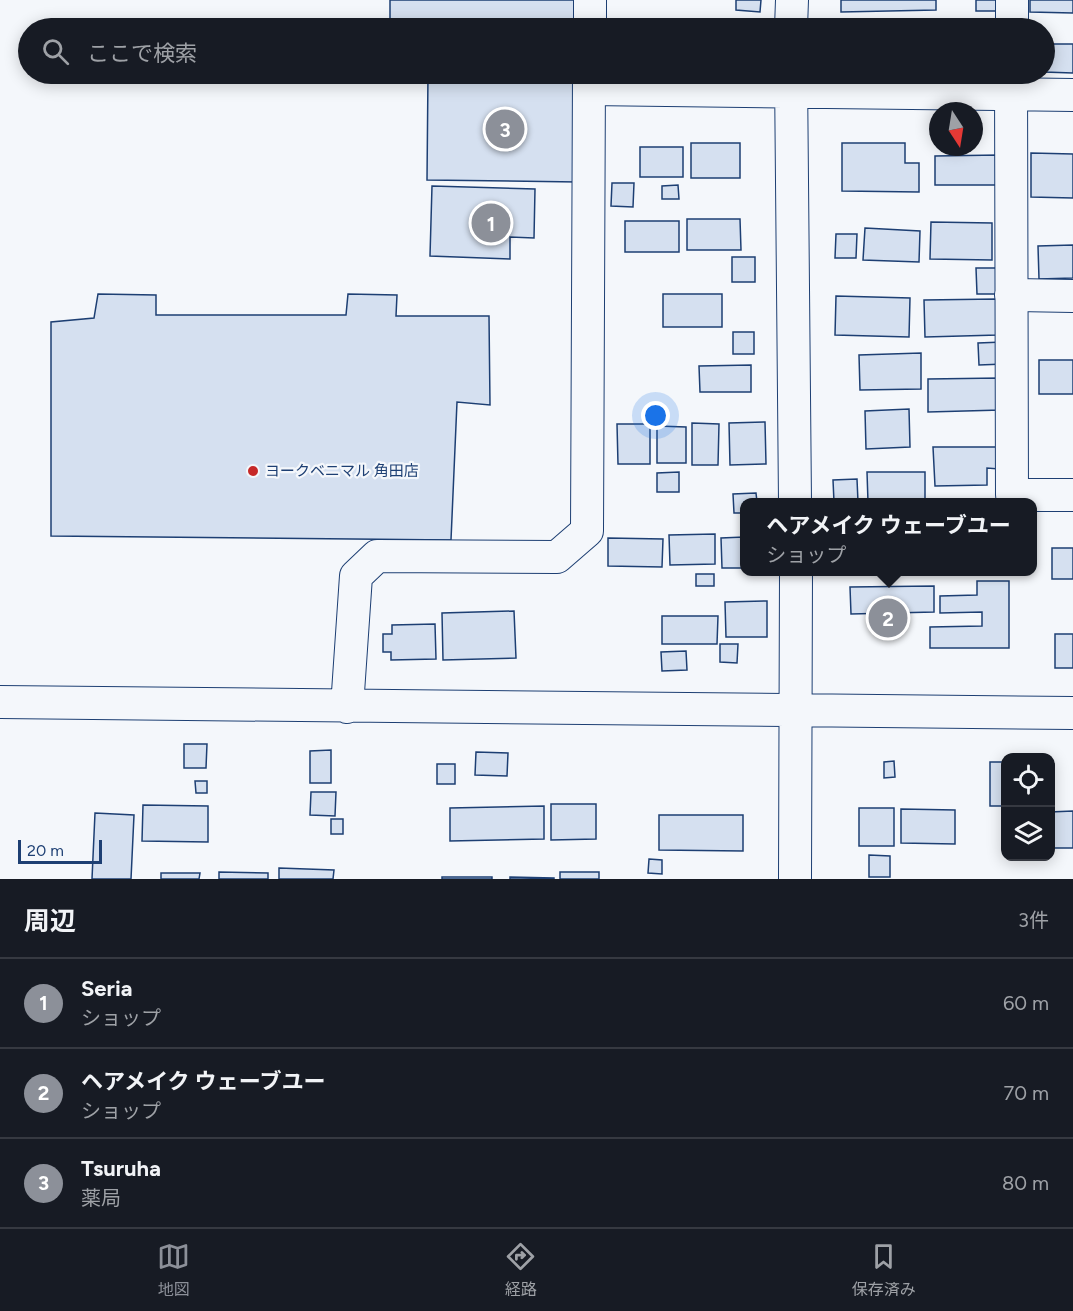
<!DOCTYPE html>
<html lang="ja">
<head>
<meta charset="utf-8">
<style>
  body { margin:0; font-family:Figtree,"Noto Sans JP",sans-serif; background:#20242c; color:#f1f3f6 }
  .controls { position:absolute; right:18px; bottom:18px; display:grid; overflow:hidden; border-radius:12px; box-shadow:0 3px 15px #0003 }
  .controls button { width:54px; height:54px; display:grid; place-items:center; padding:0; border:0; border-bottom:2px solid #363941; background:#171b24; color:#f1f3f6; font:30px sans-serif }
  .compass { position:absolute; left:929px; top:102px; width:54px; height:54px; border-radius:50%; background:#171b24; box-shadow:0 3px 15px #0003; rotate:168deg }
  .scale { position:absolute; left:18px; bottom:15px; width:84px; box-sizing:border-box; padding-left:6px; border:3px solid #1d3f73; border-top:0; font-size:16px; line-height:21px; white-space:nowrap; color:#1d3f73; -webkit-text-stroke:4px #f4f7fb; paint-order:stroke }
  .you { position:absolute; left:656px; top:416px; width:21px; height:21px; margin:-15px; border:4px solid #fff; border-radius:50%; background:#1a73e8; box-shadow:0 0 0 9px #1a73e833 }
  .badge { display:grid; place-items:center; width:39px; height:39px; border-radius:50%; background:#8c9099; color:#fff; font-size:20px; font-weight:700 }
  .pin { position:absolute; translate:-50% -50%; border:3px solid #fff; box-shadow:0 2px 6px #0006 }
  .popup { position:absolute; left:740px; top:498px; width:297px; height:78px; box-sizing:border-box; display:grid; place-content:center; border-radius:12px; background:#171b24; filter:drop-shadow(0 2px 4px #0005); font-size:20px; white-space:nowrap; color:#9ea1a6 }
  .popup b { font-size:22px; color:#f1f3f6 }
  .popup::after { content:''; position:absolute; left:50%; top:100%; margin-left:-12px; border:12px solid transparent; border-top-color:#171b24 }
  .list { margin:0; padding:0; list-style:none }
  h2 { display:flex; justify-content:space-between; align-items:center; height:78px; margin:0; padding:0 24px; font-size:26px }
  h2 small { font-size:20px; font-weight:400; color:#9ea1a6 }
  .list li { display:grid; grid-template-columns:39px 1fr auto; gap:18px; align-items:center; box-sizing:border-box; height:90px; padding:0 24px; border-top:2px solid #363941 }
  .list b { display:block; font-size:22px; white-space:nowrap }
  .list p { margin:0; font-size:20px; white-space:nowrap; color:#9ea1a6 }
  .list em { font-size:20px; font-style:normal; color:#9ea1a6 }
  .icon { flex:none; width:33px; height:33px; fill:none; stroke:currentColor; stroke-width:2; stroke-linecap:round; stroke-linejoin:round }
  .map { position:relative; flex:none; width:1073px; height:879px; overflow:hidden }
  .search { position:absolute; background:#171b24; box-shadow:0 3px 15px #0003; left:18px; right:18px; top:18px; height:66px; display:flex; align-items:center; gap:15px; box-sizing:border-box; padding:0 21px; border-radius:33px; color:#9ea1a6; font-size:22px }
  .sheet { height:348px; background:#171b24 }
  nav { display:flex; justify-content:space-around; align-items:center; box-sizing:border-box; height:84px; border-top:2px solid #363941; background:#171b24; font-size:16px; color:#9ea1a6 }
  nav a { display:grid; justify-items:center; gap:3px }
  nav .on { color:#8c9099 }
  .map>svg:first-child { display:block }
</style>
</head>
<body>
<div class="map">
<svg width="1073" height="879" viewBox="0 0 1073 879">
  <rect width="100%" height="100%" fill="#f4f7fb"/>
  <path fill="#d5e0f0" stroke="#1d3f73" stroke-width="1.5" d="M 390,0 L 577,0 L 577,28 L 390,28 Z
    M 736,0 L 761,0 L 760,12 L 736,10 Z
    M 841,0 L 936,0 L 936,10 L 841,12 Z
    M 976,0 L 998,0 L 997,11 L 976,11 Z
    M 1030,0 L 1073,0 L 1073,13 L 1030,12 Z
    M 759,23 L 759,28 L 699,28 L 699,24 Z
    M 635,24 L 687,25 L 687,28 L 635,28 Z
    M 1044,44 L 1073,44 L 1073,73 L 1044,72 Z
    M 428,74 L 579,75 L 578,182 L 427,180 Z
    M 691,143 L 740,143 L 740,178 L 691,178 Z
    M 842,143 L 905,143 L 905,163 L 919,163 L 919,192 L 842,191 Z
    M 640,147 L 683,147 L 683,177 L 640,177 Z
    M 1031,153 L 1073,154 L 1073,198 L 1031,197 Z
    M 999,155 L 1000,185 L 935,185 L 935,156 Z
    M 612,183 L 634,183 L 633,207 L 611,206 Z
    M 678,185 L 679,199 L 662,199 L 662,186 Z
    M 432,186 L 535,189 L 534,238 L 510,237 L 510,259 L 430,256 Z
    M 687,219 L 740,219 L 741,250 L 687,250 Z
    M 625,221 L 679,221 L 679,252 L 625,252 Z
    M 931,222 L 992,223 L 992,260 L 930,259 Z
    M 865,228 L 920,231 L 919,262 L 863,260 Z
    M 836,234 L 857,234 L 856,258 L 835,258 Z
    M 1073,245 L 1073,278 L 1039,279 L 1038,246 Z
    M 732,257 L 755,257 L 755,282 L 732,282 Z
    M 976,268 L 1002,268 L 1003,294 L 977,294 Z
    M 98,294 L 156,295 L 156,315 L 346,315 L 348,294 L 397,295 L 396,316 L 489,316 L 490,405 L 457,402 L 451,540 L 51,536 L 51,322 L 94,318 Z
    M 663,294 L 722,294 L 722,327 L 663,327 Z
    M 836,296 L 910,298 L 909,337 L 835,335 Z
    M 997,299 L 998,335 L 925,337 L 924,300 Z
    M 733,332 L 754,332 L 754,354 L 733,354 Z
    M 1003,342 L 1004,364 L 979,365 L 978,343 Z
    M 921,353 L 921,389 L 860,390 L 859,355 Z
    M 1039,360 L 1073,360 L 1073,394 L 1039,394 Z
    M 751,365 L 751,392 L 700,392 L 699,366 Z
    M 1000,378 L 1001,410 L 928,412 L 928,379 Z
    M 909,409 L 910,447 L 866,449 L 865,411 Z
    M 765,422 L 766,464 L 730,465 L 729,423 Z
    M 692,423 L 719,424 L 718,465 L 692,465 Z
    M 617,424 L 650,424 L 650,464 L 618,464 Z
    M 657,426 L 686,427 L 686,463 L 657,463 Z
    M 933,447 L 999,447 L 999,469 L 987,468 L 987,485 L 935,486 Z
    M 679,472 L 679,492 L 657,492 L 657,473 Z
    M 867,472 L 925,472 L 925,502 L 868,502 Z
    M 857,479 L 858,502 L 834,502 L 833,480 Z
    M 756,493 L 757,502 L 744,502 L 744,513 L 734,513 L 733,494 Z
    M 715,534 L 715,564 L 670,565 L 669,535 Z
    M 744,537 L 744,568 L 722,568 L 721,538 Z
    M 608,538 L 663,539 L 662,567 L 608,566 Z
    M 1052,548 L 1073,548 L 1073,579 L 1052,579 Z
    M 696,574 L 714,574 L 714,586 L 696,586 Z
    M 977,581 L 1009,581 L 1009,648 L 930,648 L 930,627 L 982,626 L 982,612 L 940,613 L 940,596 L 977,595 Z
    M 934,586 L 934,612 L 851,614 L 850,587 Z
    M 767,601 L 767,637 L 726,637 L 725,602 Z
    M 514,611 L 516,658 L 443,660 L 442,613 Z
    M 662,616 L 718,616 L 717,644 L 662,644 Z
    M 435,624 L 436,659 L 391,660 L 391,652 L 383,652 L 383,634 L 392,634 L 392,625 Z
    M 1055,634 L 1073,634 L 1073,668 L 1055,668 Z
    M 720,644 L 738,644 L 737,663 L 720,662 Z
    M 686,651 L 687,670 L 662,671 L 661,652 Z
    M 184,744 L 207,744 L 206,768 L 184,768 Z
    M 331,750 L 331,783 L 310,783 L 310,751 Z
    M 476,752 L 508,753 L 507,776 L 475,775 Z
    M 894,761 L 895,777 L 884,778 L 884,762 Z
    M 990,762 L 1006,762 L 1006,806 L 990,806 Z
    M 437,764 L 455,764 L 455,784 L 437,784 Z
    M 195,781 L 207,781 L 207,793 L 196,793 Z
    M 311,792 L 336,792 L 335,816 L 310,815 Z
    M 551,804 L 596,804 L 596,839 L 551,840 Z
    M 143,805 L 208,806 L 208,842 L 142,841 Z
    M 544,806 L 544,839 L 450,841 L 450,808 Z
    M 859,808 L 894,808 L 894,846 L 859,846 Z
    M 901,809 L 955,810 L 955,844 L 901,843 Z
    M 1073,811 L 1073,848 L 1050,848 L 1050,812 Z
    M 95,813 L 134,815 L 131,879 L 92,879 Z
    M 659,815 L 743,815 L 743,851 L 659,850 Z
    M 331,819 L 343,819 L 343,834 L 331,834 Z
    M 869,855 L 890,856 L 890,877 L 869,877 Z
    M 649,859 L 662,860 L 662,874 L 648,873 Z
    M 279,868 L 334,870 L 333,879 L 279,879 Z
    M 219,872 L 268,873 L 268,879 L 219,879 Z
    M 560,872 L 599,872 L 599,879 L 560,879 Z
    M 161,873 L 200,873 L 199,879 L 161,879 Z
    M 442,877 L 492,877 L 492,879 L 442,879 Z
    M 510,877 L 554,878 L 554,879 L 510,879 Z"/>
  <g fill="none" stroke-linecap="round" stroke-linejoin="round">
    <defs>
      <path id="minor" d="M 590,28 L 590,0
        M 791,28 L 792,0
        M 1012,28 L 1012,0
        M 791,74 L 795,502
        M 1011,74 L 1012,495 L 1073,495
        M 589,89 L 1073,95
        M 1011,295 L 1073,296
        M 0,702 L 1073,713
        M 347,707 L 356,576 L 377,556 L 557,557 L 587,531 L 589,74
        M 795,879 L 796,572"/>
    </defs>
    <use href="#minor" stroke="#1d3f73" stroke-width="34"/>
    <use href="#minor" stroke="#f4f7fb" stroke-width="32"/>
  </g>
  <circle fill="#c62828" stroke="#f4f7fb" stroke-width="2" cx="253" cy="471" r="6"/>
  <g text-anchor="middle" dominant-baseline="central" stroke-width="4.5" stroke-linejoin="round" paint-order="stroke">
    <g font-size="15" fill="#1d3f73" stroke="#f4f7fb" text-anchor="start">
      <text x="265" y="471">ヨークベニマル 角田店</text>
    </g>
  </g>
</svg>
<div class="controls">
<button><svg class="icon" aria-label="locate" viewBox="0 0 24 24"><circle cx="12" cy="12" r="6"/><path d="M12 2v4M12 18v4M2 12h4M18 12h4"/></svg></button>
<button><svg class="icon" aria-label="layers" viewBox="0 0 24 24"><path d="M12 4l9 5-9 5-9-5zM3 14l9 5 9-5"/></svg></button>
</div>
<svg class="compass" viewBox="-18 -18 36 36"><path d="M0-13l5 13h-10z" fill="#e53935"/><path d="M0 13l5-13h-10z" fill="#9ea1a6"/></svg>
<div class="scale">20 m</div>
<div class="you"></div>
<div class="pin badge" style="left:491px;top:223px">1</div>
<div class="pin badge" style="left:888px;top:618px">2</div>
<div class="popup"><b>ヘアメイク ウェーブユー</b>ショップ</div>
<div class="pin badge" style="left:505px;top:129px">3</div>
<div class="search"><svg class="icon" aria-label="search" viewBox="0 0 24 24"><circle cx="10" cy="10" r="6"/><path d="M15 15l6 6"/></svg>ここで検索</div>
</div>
<section class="sheet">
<h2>周辺<small>3件</small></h2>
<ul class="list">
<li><span class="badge">1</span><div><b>Seria</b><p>ショップ</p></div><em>60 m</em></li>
<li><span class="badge">2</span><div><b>ヘアメイク ウェーブユー</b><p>ショップ</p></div><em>70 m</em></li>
<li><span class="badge">3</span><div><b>Tsuruha</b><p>薬局</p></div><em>80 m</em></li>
</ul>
</section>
<nav>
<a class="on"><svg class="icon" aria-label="map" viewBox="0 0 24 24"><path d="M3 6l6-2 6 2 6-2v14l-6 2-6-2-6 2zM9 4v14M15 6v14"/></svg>地図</a>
<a><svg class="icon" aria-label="directions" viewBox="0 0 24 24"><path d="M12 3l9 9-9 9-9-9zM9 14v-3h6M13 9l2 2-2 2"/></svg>経路</a>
<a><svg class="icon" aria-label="saved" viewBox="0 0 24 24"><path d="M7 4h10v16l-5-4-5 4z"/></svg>保存済み</a>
</nav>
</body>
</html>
